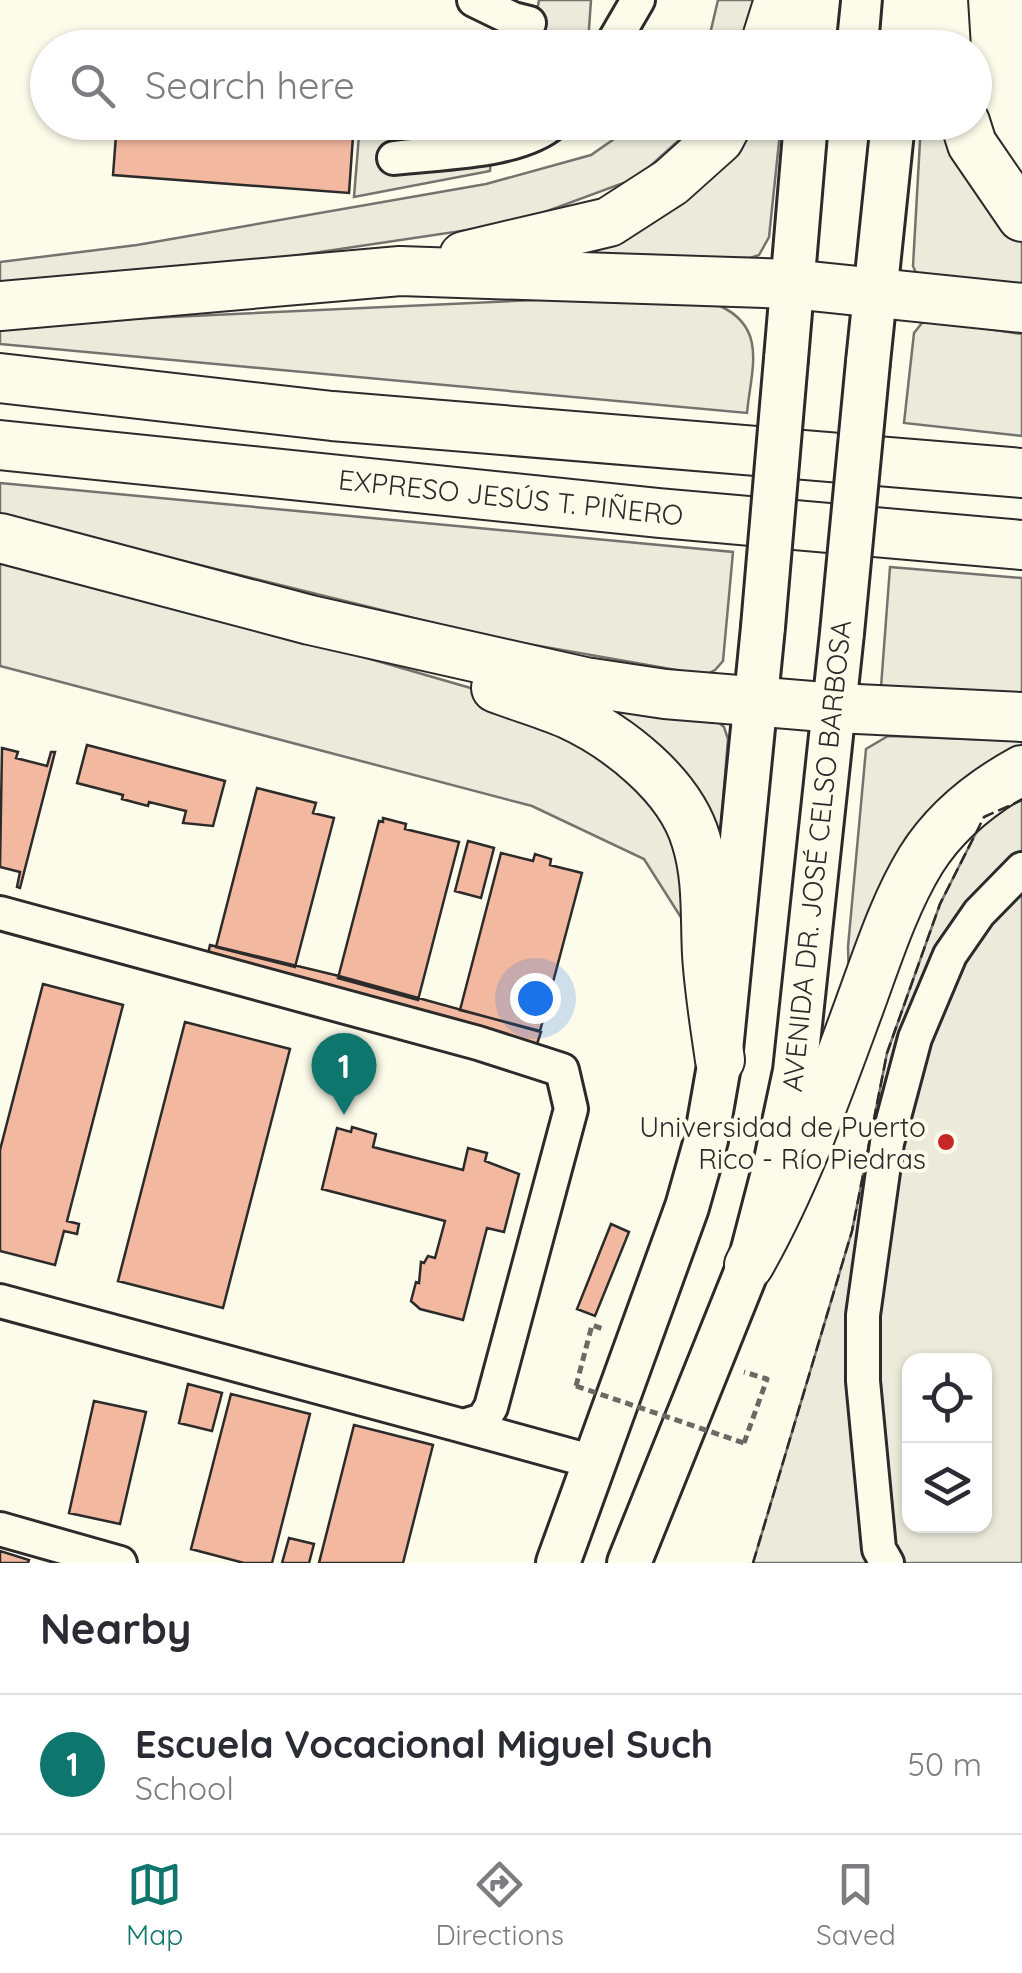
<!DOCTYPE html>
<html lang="en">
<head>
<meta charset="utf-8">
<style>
  body { margin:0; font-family:Quicksand,sans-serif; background:#f7f7f7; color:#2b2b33 }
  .controls { position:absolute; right:30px; bottom:30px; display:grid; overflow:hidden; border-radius:20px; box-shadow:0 2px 8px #0004 }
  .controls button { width:90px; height:90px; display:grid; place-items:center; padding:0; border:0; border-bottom:2px solid #e1e1e2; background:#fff; color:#2b2b33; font:50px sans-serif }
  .you { position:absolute; left:535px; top:998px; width:35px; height:35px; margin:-25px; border:8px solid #fff; border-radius:50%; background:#1a73e8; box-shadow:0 0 0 15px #1a73e833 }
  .badge { display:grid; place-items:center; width:65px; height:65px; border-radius:50%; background:#0f766e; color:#fff; font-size:32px; font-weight:700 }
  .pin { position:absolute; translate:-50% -82px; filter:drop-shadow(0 2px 5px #0008) }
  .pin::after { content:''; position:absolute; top:52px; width:35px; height:30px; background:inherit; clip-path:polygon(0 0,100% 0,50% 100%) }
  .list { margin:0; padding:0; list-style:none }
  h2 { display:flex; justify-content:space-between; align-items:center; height:130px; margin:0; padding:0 40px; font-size:42px }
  h2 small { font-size:32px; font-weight:400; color:#7c7c81 }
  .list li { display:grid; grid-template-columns:65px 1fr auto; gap:30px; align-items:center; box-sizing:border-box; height:140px; padding:0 40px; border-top:2px solid #e1e1e2 }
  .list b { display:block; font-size:38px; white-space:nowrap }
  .list p { margin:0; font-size:32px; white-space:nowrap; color:#7c7c81 }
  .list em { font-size:32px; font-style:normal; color:#7c7c81 }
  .icon { flex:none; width:55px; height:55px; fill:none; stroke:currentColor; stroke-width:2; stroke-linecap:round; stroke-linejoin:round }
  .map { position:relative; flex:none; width:1022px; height:1563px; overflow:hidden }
  .search { position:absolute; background:#fff; box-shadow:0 2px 8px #0004; left:30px; right:30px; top:30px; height:110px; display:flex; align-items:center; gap:25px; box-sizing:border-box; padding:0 35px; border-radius:55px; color:#7c7c81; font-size:38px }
  .sheet { height:270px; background:#fff }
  nav { display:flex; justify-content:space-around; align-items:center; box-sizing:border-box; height:140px; border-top:2px solid #e1e1e2; background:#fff; font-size:28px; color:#7c7c81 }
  nav a { display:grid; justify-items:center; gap:5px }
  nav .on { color:#0f766e }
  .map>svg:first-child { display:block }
</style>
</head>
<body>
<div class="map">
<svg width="1022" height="1563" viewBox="0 0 1022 1563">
  <rect width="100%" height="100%" fill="#fdfbea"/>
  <path fill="#ecebdb" stroke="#74746e" stroke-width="2.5" fill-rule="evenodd" d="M 718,0 L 758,0 L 743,47 L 701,48 L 710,34 Z
    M 637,123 L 698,123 L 637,178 L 515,223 L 138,279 L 0,293 L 0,262 L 137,245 L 486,184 L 591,155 Z
    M 748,123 L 781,123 L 769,237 L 759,255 L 750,258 L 595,256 L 598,247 Z
    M 921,123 L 950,123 L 1022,239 L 1022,293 L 917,275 L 913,266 Z
    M 577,298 L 720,306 C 768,328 751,370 747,413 L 0,344 L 0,325 Z
    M 934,321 L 1022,334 L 1022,436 L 904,423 L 914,333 L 922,323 Z
    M 0,483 L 733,552 L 723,661 L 715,670 L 705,675 L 499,639 L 0,516 Z
    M 0,552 L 540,708 L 677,814 L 689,930 L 644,859 L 532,806 L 0,666 Z
    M 890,567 L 1022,578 L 1022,697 L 881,687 Z
    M 605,706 L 717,721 L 724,727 L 728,739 L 719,850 Z
    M 888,736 L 1022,741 L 1022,761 L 849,983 L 848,947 L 866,749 Z
    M 1022,800 L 1022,1563 L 753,1563 L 852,1231 L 887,1053 L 940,904 L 984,817 ZM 910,1360 L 984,1360 L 984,1526 L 910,1526 Z"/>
  <path fill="#eceadb" stroke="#74746e" stroke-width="2.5" d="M 539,0 L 591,0 L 588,43 L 569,41 L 569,48 L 536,44 L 529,8 L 538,6 Z
    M 360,123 L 493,123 L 490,171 L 354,197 Z"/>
  <path fill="#f2b8a0" stroke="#2b2b2b" stroke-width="2.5" d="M 117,122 L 354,122 L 349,193 L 113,175 Z
    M 87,745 L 225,781 L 213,826 L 183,823 L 186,811 L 149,802 L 148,806 L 122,799 L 123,795 L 77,783 Z
    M 2,748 L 18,752 L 16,758 L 47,766 L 51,752 L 55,752 L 20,888 L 17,887 L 20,872 L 0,867 Z
    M 257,788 L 316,803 L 313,813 L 334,818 L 295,967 L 216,947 Z
    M 383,818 L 406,824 L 405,829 L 459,842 L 418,1000 L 338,978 L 379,821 L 383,822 Z
    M 468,841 L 494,848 L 481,898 L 455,891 Z
    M 501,853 L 533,861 L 535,854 L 551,859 L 550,865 L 582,873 L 540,1031 L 460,1010 Z
    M 210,945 L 339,976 L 541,1032 L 537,1044 L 207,958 Z
    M 43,984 L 123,1005 L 67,1221 L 79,1224 L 77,1234 L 64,1231 L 55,1265 L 0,1251 L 0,1150 Z
    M 185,1022 L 290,1049 L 223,1308 L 118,1281 Z
    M 352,1127 L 376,1134 L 373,1147 L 463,1170 L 468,1148 L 487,1153 L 485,1161 L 519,1174 L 504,1232 L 487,1228 L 463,1320 L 420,1309 L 411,1301 L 416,1282 L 419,1283 L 421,1262 L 424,1263 L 428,1256 L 435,1258 L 445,1221 L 322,1189 L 337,1128 L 351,1132 Z
    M 611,1224 L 629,1232 L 595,1316 L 577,1309 Z
    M 188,1384 L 222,1393 L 212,1431 L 179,1423 Z
    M 231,1394 L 310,1414 L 272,1563 L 244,1563 L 191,1549 Z
    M 94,1401 L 146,1412 L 120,1524 L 69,1513 Z
    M 354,1425 L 433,1445 L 403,1563 L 319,1563 Z
    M 289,1538 L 314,1544 L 309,1563 L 282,1563 Z
    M 0,1551 L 29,1560 L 28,1563 L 0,1563 Z"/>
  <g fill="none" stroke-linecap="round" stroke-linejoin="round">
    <defs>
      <path id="minor" d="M 474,0 L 513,19 L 529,23
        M 610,48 L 638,0
        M 394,158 C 440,152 519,153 554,122
        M 0,913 L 478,1043 L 562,1070 L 571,1109 L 491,1407 L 483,1420 L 463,1426 L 0,1301
        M 463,1426 L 594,1462
        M 0,1529 L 120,1563
        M 887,1563 L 879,1549 L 863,1381 L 863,1315 L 887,1143 L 915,1038 L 950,955 L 979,913 L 1022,869"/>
      <path id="major" d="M 813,48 L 818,0
        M 901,48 L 905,0
        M 786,359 L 806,122
        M 868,362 L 893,122
        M 558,1563 L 687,1207 L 706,1140 L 720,1060 L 763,627
        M 629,1563 L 749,1265 L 775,1165 L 795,1071 L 842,633"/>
      <path id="highway" d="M 943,0 L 946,48
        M 764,48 L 779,0
        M 965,122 L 972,144 L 1022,217
        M 464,256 L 609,222 L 671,182 L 719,139 L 728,122
        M 0,306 L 400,271 L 791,284 L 1022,308
        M 0,378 L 332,416 L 1022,473
        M 0,445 L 659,513 L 1022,545
        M 0,538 L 310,620 L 585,682 L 665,694 L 836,708 L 1022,717
        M 496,688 C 520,697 545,704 568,714 C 618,737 680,785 696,840 C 708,878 705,915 707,954 C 709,989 715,1025 720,1060
        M 749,1265 C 795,1184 827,1094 859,1007 C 877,958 894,904 921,860 C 946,820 982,792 1022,770"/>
    </defs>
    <use href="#minor" stroke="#2b2b2b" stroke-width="38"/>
    <use href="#major" stroke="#2b2b2b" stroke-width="48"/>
    <use href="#highway" stroke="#2b2b2b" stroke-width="52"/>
    <path stroke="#6a6964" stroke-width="5" stroke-dasharray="8 5" stroke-linecap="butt" d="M 576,1386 L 592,1325 L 606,1330
      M 744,1443 L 767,1379 L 744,1372"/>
    <use href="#minor" stroke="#fdfbea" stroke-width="32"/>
    <use href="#major" stroke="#fdfbea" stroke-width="42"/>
    <use href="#highway" stroke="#fdfbea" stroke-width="48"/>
    <defs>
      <path id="major-bridge" d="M 763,627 L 786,359
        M 842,633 L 868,362"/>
    </defs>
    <use href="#major-bridge" stroke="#2b2b2b" stroke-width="48" stroke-linecap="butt"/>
    <path stroke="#6a6964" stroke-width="5" stroke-dasharray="8 5" stroke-linecap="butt" d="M 576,1386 L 744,1443"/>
    <use href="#major-bridge" stroke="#fdfbea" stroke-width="42"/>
    <path stroke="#2b2b2b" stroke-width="2.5" stroke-dasharray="12 5" stroke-linecap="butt" d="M 974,94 L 980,109
      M 753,1563 L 852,1231 L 887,1053 L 940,904 L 984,817 L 1022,800"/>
  </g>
  <circle fill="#c62828" stroke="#fdfbea" stroke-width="4" cx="946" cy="1142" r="10"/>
  <g text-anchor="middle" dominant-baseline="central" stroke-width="8" stroke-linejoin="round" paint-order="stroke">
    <g font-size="28" fill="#2b2b2b" stroke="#fdfbea">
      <text transform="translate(511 497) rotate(6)">EXPRESO JESÚS T. PIÑERO</text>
      <text transform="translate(816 856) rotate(-84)">AVENIDA DR. JOSÉ CELSO BARBOSA</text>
    </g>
    <g font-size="28" fill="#2b2b2b" stroke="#fdfbea" text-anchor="end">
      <text x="926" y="1126">Universidad de Puerto<tspan x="926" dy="32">Rico - Río Piedras</tspan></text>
    </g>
  </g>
</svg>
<div class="controls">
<button><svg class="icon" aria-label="locate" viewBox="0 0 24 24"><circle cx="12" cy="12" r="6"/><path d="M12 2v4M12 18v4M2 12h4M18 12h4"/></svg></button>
<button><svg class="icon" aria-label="layers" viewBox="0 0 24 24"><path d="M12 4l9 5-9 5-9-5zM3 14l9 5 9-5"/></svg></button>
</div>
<div class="you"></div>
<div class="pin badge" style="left:344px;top:1115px">1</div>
<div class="search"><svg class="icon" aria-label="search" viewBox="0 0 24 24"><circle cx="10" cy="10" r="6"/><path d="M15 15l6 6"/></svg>Search here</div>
</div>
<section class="sheet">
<h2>Nearby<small></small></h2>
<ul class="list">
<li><span class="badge">1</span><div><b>Escuela Vocacional Miguel Such</b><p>School</p></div><em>50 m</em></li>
</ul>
</section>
<nav>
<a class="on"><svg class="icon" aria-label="map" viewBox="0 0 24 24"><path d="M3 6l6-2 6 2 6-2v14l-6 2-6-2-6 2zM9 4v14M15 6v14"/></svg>Map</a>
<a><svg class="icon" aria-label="directions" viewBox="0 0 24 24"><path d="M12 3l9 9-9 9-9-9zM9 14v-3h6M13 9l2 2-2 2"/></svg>Directions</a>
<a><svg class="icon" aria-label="saved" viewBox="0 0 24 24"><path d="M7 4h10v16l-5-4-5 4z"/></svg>Saved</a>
</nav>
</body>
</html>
